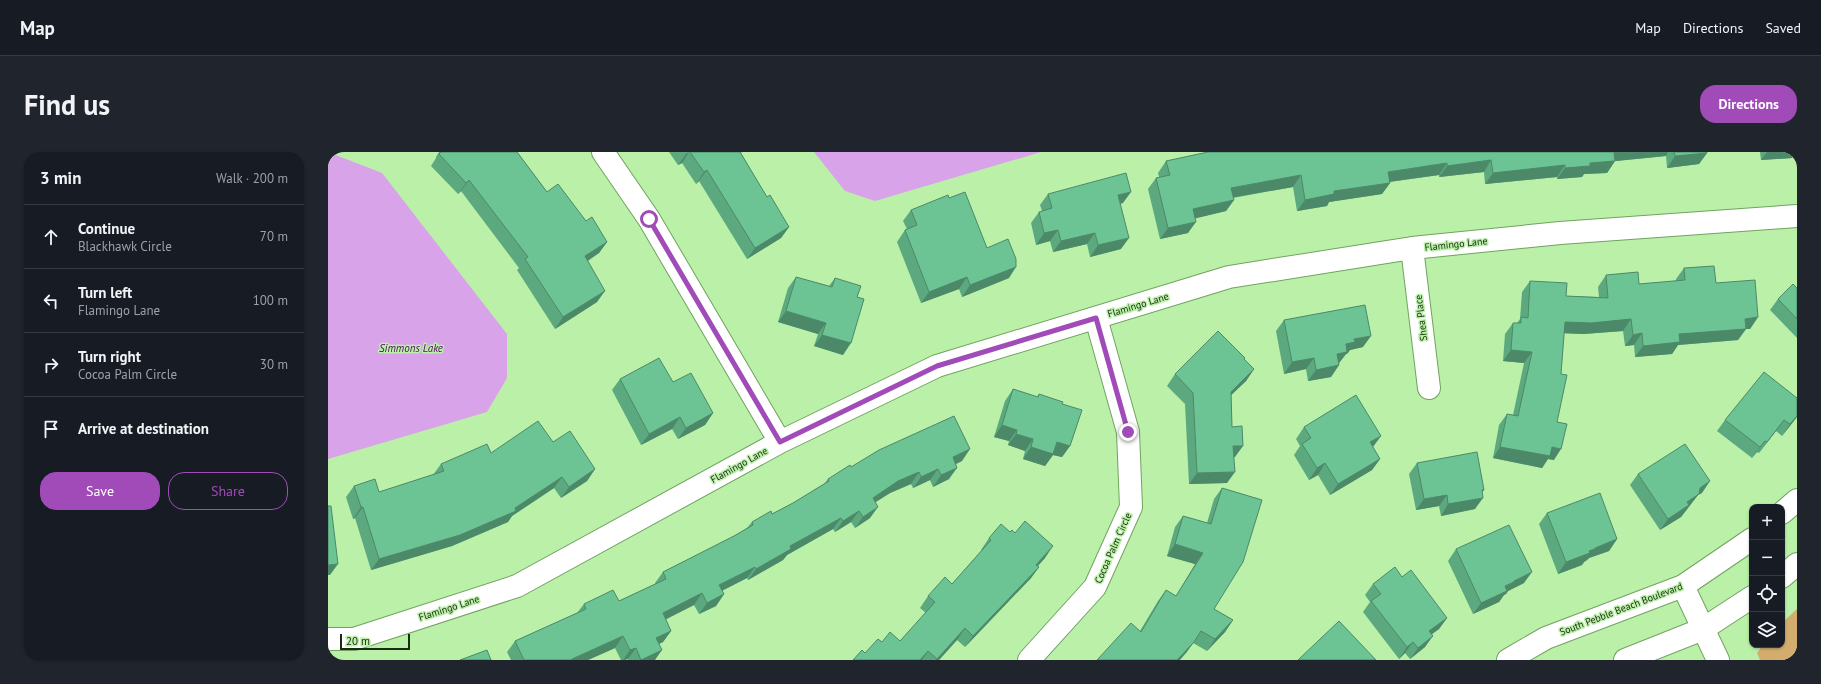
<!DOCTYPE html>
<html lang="en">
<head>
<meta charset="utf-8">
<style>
  body { margin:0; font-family:"PT Sans",sans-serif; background:#20242c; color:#f1f3f6 }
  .controls { position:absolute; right:12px; bottom:12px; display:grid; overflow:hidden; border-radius:8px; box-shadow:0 1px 3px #0004 }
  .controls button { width:36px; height:36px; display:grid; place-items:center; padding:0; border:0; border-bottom:1px solid #363941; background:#171b24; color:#f1f3f6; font:20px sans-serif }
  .scale { position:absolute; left:12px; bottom:10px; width:70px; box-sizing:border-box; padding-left:4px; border:2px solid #182c11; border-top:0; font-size:11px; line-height:14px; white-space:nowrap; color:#182c11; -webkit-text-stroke:3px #bbf0a9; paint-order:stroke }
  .stop { position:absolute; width:12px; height:12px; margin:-9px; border:3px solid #a14bb9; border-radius:50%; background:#fff }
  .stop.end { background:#a14bb9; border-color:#fff; box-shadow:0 1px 4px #0008 }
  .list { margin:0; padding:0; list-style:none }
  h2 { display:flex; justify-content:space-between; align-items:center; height:52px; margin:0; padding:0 16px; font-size:17px }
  h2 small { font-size:13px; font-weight:400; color:#9ea1a6 }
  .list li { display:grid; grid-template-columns:26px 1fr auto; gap:12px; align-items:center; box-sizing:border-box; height:64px; padding:0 16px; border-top:1px solid #363941 }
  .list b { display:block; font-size:15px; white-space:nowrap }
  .list p { margin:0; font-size:13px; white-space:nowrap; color:#9ea1a6 }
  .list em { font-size:13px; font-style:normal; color:#9ea1a6 }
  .actions { display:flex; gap:8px; padding:12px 16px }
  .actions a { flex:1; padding:9px 0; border:1px solid #a14bb9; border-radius:16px; text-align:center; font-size:14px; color:#a14bb9 }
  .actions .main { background:#a14bb9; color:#fff }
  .icon { flex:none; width:22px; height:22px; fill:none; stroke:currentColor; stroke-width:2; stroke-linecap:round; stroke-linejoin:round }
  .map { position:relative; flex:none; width:1469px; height:508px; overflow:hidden; border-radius:16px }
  header { display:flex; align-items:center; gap:24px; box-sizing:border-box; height:56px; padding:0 20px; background:#171b24; border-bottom:1px solid #363941 }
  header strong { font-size:19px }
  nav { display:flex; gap:22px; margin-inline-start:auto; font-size:14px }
  .intro { display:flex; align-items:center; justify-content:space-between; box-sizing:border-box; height:96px; padding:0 24px }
  h1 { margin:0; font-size:28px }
  .button { padding:10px 18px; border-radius:16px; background:#a14bb9; color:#fff; font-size:14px; font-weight:700 }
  main { display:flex; gap:24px; padding:0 24px }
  aside { flex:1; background:#171b24; border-radius:16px; box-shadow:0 1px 3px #0004 }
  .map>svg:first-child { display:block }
</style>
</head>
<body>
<header>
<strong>Map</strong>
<nav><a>Map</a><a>Directions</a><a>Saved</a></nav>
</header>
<div class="intro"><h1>Find us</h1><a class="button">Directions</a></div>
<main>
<aside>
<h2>3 min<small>Walk · 200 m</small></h2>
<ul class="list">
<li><svg class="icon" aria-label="ahead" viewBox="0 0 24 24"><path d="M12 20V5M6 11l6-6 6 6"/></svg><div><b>Continue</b><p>Blackhawk Circle</p></div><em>70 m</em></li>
<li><svg class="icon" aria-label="left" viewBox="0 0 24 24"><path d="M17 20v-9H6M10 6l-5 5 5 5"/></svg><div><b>Turn left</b><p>Flamingo Lane</p></div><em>100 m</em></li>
<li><svg class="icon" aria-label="right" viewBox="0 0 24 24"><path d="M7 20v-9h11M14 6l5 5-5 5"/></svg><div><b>Turn right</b><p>Cocoa Palm Circle</p></div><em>30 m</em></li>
<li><svg class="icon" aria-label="arrive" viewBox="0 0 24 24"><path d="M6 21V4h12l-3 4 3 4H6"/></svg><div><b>Arrive at destination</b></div></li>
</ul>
<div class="actions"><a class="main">Save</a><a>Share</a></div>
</aside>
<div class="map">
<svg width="1469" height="508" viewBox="0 0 1469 508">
  <rect width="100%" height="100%" fill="#bbf0a9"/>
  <path fill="#d4ac6d" d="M 1469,457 L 1469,508 L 1432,508 L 1429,501 L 1435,493 L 1454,493 L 1454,471 Z"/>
  <path fill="#d8a3e8" d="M 0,0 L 54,21 L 179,182 L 179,226 L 159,260 L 0,307 Z
    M 486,0 L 713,0 L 547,49 L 517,39 Z"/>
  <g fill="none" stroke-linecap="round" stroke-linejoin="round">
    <defs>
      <path id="minor" d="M 275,0 L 321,67 L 452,290
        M 1084,96 L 1101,236
        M 1454,361 L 1469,348
        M 1454,425 L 1469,412
        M 1355,434 L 1390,508
        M 0,487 L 26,487 L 189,434 L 452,290 L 609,214 L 901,125 L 1084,96 L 1232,81 L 1469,64
        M 701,508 L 767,435 L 803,355 L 800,280 L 768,166
        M 1180,508 L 1218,486 L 1355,434 L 1424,387
        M 1297,508 L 1375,477 L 1424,445"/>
    </defs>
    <use href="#minor" stroke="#71a360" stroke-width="24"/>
    <use href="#minor" stroke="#fff" stroke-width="22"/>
  </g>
  <path fill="#5da97f" d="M 111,0 L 189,0 L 219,40 L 258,69 L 279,90 L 271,101 L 260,109 L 269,150 L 227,177 L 189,118 L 191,116 L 133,39 L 130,42 L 103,14 L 108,6 L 108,5 Z
    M 341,0 L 414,0 L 413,1 L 439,45 L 461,75 L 453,86 L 419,107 L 371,29 L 368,32 L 354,11 L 350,13 Z
    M 880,0 L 1379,0 L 1379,1 L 1371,12 L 1339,16 L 1338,4 L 1287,9 L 1279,21 L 1256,22 L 1254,25 L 1229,27 L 1229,25 L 1157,32 L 1156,20 L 1111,25 L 1111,23 L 1062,30 L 1062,31 L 1054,42 L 1001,50 L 999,54 L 969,59 L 965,35 L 905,46 L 906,48 L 898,59 L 867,66 L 860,81 L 832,87 L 820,37 L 828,26 L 831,25 L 830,21 L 838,9 Z
    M 1432,0 L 1468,0 L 1464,6 L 1433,8 Z
    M 720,42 L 795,51 L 792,52 L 793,97 L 762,105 L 759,92 L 725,100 L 722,89 L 708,93 L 703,71 L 711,60 L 714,59 L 712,53 Z
    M 621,46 L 659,96 L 681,126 L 634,145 L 631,137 L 593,151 L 569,90 L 577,78 L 579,77 L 575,69 L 583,58 Z
    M 1356,116 L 1388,131 L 1430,165 L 1422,177 L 1418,177 L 1410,188 L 1350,193 L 1344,202 L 1307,205 L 1306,193 L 1297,194 L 1295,179 L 1255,182 L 1236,181 L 1229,270 L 1226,308 L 1220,307 L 1214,316 L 1165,306 L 1171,273 L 1179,262 L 1185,263 L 1196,211 L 1175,209 L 1177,182 L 1185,171 L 1189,171 L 1192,167 L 1194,140 L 1202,129 L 1238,144 L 1271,145 L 1270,135 L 1278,123 L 1311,132 L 1348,129 L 1348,127 Z
    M 468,125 L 501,134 L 507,126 L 529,145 L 515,203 L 486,194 L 490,182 L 450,170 L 460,136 Z
    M 1469,136 L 1469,186 L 1442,158 L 1450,147 Z
    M 956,168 L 1035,195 L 1022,198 L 1019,202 L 1018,202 L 1011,211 L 1011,213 L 1003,225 L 980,229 L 978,217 L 956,222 L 948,179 Z
    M 916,207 L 926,217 L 918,229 L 903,243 L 904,275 L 907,305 L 906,305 L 899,331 L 861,332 L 857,252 L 839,234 L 847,222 Z
    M 292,227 L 345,230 L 385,261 L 377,273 L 350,287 L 344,277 L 313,293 L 284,238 Z
    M 685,237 L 709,245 L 711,242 L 734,252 L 742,294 L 734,305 L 725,303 L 717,314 L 695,307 L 697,299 L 680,293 L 681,289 L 666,285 L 677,249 Z
    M 1469,246 L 1469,265 L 1454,284 L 1448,279 L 1431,301 L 1429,300 L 1424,306 L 1389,279 L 1397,268 Z
    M 976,275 L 1045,295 L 1052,307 L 1044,318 L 1002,343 L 990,323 L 981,328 L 966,303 L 972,294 L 968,287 Z
    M 225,290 L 267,317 L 259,329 L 233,346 L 226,336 L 184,364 L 180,370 L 124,394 L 43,418 L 27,366 L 25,367 L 18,345 L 26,334 L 51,340 L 105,323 L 113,312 L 163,301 Z
    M 634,309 L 628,312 L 621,327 L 605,335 L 602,328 L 585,336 L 583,332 L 562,341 L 547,350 L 542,366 L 527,376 L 523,370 L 507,380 L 505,377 L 459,403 L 455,408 L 420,428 L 419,426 L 394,439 L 396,442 L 388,454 L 371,462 L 366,453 L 337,467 L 343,479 L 335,490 L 331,492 L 327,508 L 300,508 L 300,507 L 297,508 L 293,508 L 287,496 L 260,508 L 183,508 L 179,500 L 187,489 L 249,461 L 256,452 L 291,449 L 327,432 L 327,431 L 335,420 L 406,384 L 419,376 L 424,370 L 444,362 L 465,351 L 496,332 L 500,327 L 523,315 Z
    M 1089,311 L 1154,340 L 1147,357 L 1113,364 L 1111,354 L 1088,358 L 1081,322 Z
    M 1310,322 L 1374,341 L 1370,343 L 1353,365 L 1332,378 L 1302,333 Z
    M 894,336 L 886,457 L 905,468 L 897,480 L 879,499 L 865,491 L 858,501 L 812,479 L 830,449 L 838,438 L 848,444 L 867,412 L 839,404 L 847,375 L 855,364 L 879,371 L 886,347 Z
    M 1219,361 L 1289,387 L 1281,399 L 1261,406 L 1259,408 L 1256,410 L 1254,413 L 1230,422 L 1211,372 Z
    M 682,380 L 717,406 L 710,414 L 711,415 L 703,426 L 637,495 L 629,488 L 611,508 L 525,508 L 537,501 L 554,490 L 572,489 L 598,461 L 592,456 L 600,444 L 624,432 L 654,398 L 653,398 L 661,386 Z
    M 1128,397 L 1196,431 L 1180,439 L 1178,442 L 1176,443 L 1171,450 L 1145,462 L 1120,409 Z
    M 1074,425 L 1119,466 L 1111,477 L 1104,482 L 1097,495 L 1082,507 L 1077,501 L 1071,507 L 1035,460 L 1042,450 L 1037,443 L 1045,432 Z"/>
  <path fill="#4c8968" d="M 361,0 L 354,11 L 350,13 L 358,2 Z
    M 1285,0 L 1340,0 L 1338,4 L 1278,10 Z
    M 1439,0 L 1468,0 L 1464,6 L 1433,8 Z
    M 1379,1 L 1371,12 L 1339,16 L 1347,4 Z
    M 1163,8 L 1156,20 L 1111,25 L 1119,14 Z
    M 1287,9 L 1279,21 L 1256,22 L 1254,25 L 1229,27 L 1237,16 L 1262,11 Z
    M 1119,11 L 1111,23 L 1052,31 L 1060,20 Z
    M 1237,13 L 1229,25 L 1157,32 L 1165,21 Z
    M 379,18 L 371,29 L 368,32 L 376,20 Z
    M 973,23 L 965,35 L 895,47 L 903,36 Z
    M 141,28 L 133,39 L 130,42 L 138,31 Z
    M 1062,31 L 1054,42 L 1001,50 L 999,54 L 969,59 L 977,48 L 1006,39 Z
    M 803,40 L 795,51 L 782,54 L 790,43 Z
    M 906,48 L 898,59 L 857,69 L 865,57 Z
    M 868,70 L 860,81 L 832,87 L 840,76 Z
    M 461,75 L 453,86 L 419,107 L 427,96 Z
    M 730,78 L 722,89 L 708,93 L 716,81 Z
    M 767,81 L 759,92 L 725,100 L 733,89 Z
    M 801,86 L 793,97 L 762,105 L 770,93 Z
    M 279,90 L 271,101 L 249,115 L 257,104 Z
    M 688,115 L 681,126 L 634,145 L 642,133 Z
    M 639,125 L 631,137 L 593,151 L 601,140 Z
    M 277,139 L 269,150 L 227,177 L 235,165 Z
    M 458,159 L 498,171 L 490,182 L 450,170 Z
    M 1430,165 L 1422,177 L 1418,177 L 1410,188 L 1350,193 L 1344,202 L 1307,205 L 1315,194 L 1351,182 L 1417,167 Z
    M 1303,167 L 1295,179 L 1255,182 L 1229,181 L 1237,170 Z
    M 1314,181 L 1306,193 L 1297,194 L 1305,183 Z
    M 494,183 L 523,191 L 515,203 L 486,194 Z
    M 1043,184 L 1035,195 L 1022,198 L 1019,202 L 1018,202 L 1011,211 L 1001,213 L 1009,202 L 1018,192 L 1026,187 Z
    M 1183,198 L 1204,200 L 1196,211 L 1175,209 Z
    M 986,206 L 978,217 L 956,222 L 964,210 Z
    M 1011,213 L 1003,225 L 980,229 L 988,218 Z
    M 926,217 L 918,229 L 895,251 L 903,240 Z
    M 385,261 L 377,273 L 350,287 L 358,276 Z
    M 1469,264 L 1469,265 L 1454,284 L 1462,272 Z
    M 352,265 L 344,277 L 313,293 L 321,282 Z
    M 1456,268 L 1448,279 L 1431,301 L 1439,290 Z
    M 674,273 L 689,278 L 681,289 L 666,285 Z
    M 688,282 L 705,287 L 697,299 L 680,293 Z
    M 1053,284 L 1045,295 L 1042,290 Z
    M 1437,289 L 1429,300 L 1424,306 L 1432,295 Z
    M 729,290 L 742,294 L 734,305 L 725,303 L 717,314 L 695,307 L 703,295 Z
    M 905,294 L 915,294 L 907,305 L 897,306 Z
    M 1172,295 L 1224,295 L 1233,297 L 1226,308 L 1220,307 L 1214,316 L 1165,306 Z
    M 642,297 L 634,309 L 617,317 L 625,305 Z
    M 1052,307 L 1044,318 L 1002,343 L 1010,332 Z
    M 997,311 L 990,323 L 981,328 L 989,316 Z
    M 629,316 L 621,327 L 605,335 L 613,323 Z
    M 267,317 L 259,329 L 233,346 L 241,335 Z
    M 610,317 L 602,328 L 585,336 L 593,325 Z
    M 591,320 L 583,332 L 562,341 L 537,357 L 545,346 L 570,329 Z
    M 907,320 L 899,331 L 861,332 L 869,321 Z
    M 234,325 L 226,336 L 184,364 L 180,370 L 124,394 L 43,418 L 51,407 L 187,356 Z
    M 1382,329 L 1374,341 L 1370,343 L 1353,365 L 1332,378 L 1340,367 L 1359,350 L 1372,336 Z
    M 1154,338 L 1156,338 L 1149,347 L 1155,346 L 1147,357 L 1113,364 L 1120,352 Z
    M 1119,343 L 1111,354 L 1088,358 L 1096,347 Z
    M 33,355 L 35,355 L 27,366 L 25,367 Z
    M 550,355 L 542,366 L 527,376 L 535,365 Z
    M 531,359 L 523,370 L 507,380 L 515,369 Z
    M 513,366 L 505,377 L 459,403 L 455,408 L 420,428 L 428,417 L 462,394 Z
    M 1289,387 L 1281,399 L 1261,406 L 1259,408 L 1256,410 L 1254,413 L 1230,422 L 1238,410 L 1267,396 Z
    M 847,392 L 875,401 L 867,412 L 839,404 Z
    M 725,394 L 717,406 L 700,424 L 708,413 Z
    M 10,412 L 2,423 L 0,423 L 0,413 Z
    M 427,415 L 419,426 L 383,444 L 391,433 Z
    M 711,415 L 703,426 L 637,495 L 645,484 Z
    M 1204,420 L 1196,431 L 1180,439 L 1178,442 L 1176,443 L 1171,450 L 1145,462 L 1153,451 L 1186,429 Z
    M 374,441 L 366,453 L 327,473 L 335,461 Z
    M 396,442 L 388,454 L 371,462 L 379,451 Z
    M 1119,466 L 1111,477 L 1093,490 L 1101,479 Z
    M 905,468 L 897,480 L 879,499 L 887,487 Z
    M 637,476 L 629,488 L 611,508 L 608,508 Z
    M 343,479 L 335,490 L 320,497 L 328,486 Z
    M 295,484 L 287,496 L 260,508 L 243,508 Z
    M 1105,484 L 1097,495 L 1082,507 L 1090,496 Z
    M 866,490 L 858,501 L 852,508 L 849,508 Z
    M 1085,490 L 1077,501 L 1071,507 L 1079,495 Z
    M 308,496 L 300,507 L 295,508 L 302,498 Z
    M 334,498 L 327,508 L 313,508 Z
    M 600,499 L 594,508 L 592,508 Z"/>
  <path fill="#6cc494" stroke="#4c8968" d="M 113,0 L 189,0 L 219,40 L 230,32 L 258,69 L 264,65 L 279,90 L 257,104 L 277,139 L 235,165 L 197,107 L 200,105 L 141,28 L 138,31 L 111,2 Z
    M 362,0 L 412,0 L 439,45 L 442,43 L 461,75 L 427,96 L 379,18 L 376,20 Z
    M 880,0 L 1286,0 L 1287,9 L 1262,11 L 1262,14 L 1237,16 L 1237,13 L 1165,21 L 1163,8 L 1119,14 L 1119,11 L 1060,20 L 1062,31 L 1006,39 L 1006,42 L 977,48 L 973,23 L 903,36 L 906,48 L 865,57 L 868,70 L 840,76 L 828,26 L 842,23 L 838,9 Z
    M 1346,0 L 1379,0 L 1379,1 L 1347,4 Z
    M 798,21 L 803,40 L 790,43 L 801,86 L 770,93 L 767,81 L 733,89 L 730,78 L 716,81 L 711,60 L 724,56 L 720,42 Z
    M 637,40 L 659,96 L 680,87 L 688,107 L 688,115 L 642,133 L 639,125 L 601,140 L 577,78 L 589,73 L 583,58 L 620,43 L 621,46 Z
    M 1386,114 L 1388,131 L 1427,128 L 1430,165 L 1417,167 L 1418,177 L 1351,182 L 1352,190 L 1315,194 L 1314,181 L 1305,183 L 1303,167 L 1263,171 L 1237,170 L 1233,222 L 1239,223 L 1229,270 L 1239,272 L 1233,297 L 1224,295 L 1222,304 L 1172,295 L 1179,262 L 1190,264 L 1204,200 L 1183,198 L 1185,171 L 1193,171 L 1193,165 L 1200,166 L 1202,129 L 1239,131 L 1238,144 L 1280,146 L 1278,123 L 1310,120 L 1311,132 L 1357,128 L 1356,116 Z
    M 468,125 L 504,135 L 507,126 L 533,134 L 529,145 L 536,147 L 523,191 L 494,183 L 498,171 L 458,159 Z
    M 1465,132 L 1469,136 L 1469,167 L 1450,147 Z
    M 1037,153 L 1043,184 L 1026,187 L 1027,190 L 1018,192 L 1019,200 L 1009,202 L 1011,213 L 988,218 L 986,206 L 964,210 L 956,168 Z
    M 890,179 L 917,206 L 916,207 L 926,217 L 903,240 L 904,275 L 914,274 L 915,294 L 905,294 L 907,320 L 869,321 L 865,241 L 847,222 Z
    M 331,206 L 345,230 L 363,221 L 385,261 L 358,276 L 352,265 L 321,282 L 292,227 Z
    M 1436,220 L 1469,246 L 1469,264 L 1462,272 L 1456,268 L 1439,290 L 1437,289 L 1432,295 L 1397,268 Z
    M 685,237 L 710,245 L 711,242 L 735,250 L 734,252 L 754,258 L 742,294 L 729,290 L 725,302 L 703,295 L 705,287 L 688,282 L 689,278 L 674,273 Z
    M 1028,243 L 1053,284 L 1042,290 L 1052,307 L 1010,332 L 997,311 L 989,316 L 974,292 L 983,286 L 976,275 Z
    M 626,264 L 642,297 L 625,305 L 629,316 L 613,323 L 610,317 L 593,325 L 591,320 L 570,329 L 545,346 L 550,355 L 535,365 L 531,359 L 515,369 L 513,366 L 462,394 L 463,397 L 428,417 L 427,415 L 391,433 L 396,442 L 379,451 L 374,441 L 335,461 L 343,479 L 328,486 L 334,498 L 313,508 L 308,496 L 302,498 L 295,484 L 244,507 L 244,508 L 196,508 L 187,489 L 258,457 L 256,452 L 285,438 L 291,449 L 338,427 L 335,420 L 406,384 L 425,373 L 424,370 L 443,359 L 444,362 L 465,351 L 501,329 L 500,327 L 522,313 L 523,315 L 551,298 Z
    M 210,269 L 225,290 L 242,279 L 267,317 L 241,335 L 234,325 L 187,356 L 188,359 L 132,383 L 51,407 L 35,355 L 33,355 L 26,334 L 47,327 L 51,340 L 116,319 L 113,312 L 159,292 L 163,301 Z
    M 1357,292 L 1382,329 L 1372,336 L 1371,342 L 1359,350 L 1361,353 L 1340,367 L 1310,322 Z
    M 1149,300 L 1156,338 L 1154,338 L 1155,346 L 1120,352 L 1119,343 L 1096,347 L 1089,311 Z
    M 894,336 L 934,348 L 915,410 L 886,457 L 905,468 L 887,487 L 873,479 L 866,490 L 849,508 L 769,508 L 803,471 L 813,480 L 838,438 L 848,444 L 875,401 L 847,392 L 855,364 L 883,372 Z
    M 1272,341 L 1289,387 L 1267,396 L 1267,397 L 1261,399 L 1262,401 L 1238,410 L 1219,361 Z
    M 0,354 L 3,354 L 10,412 L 0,413 Z
    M 697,369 L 725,394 L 708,413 L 711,415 L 645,484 L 637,476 L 609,507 L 600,499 L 592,508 L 525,508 L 534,498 L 537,501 L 550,487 L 554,490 L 562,480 L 572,489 L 607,450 L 600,444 L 617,425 L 624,432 L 663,388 L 661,386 L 673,372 L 682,380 L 684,378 L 687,381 Z
    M 1181,373 L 1204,420 L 1186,429 L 1186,430 L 1177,434 L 1179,439 L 1153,451 L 1128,397 Z
    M 1067,415 L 1074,425 L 1083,418 L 1119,466 L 1101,479 L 1105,484 L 1090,496 L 1085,490 L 1079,495 L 1043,449 L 1053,442 L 1045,432 Z
    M 1011,469 L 1048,508 L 970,508 Z
    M 159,498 L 163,508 L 132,508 Z"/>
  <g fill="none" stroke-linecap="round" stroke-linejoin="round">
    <path stroke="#a14bb9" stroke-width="5" d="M 321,67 L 452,290 L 609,214 L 768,166 L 800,280"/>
  </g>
  <g text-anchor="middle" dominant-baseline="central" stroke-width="3" stroke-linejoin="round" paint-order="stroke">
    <g font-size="10" fill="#182c11" stroke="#bbf0a9">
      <text transform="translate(1128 92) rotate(-6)">Flamingo Lane</text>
      <text transform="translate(810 153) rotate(-17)">Flamingo Lane</text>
      <text transform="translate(1093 166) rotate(-97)">Shea Place</text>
      <text transform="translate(411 313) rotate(-29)">Flamingo Lane</text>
      <text transform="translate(785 396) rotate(-66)">Cocoa Palm Circle</text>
      <text transform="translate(121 456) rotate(-18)">Flamingo Lane</text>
      <text transform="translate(1293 457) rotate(-21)">South Pebble Beach Boulevard</text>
    </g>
    <g font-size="11" font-style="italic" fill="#500d60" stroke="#bbf0a9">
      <text x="83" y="196">Simmons Lake</text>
    </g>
  </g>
</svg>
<div class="controls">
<button>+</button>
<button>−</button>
<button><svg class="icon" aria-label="locate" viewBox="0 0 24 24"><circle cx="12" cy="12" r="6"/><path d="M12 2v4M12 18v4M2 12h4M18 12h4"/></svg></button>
<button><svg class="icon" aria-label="layers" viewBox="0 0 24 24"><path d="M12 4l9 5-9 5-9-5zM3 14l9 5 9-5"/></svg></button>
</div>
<div class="scale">20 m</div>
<div class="stop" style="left:321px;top:67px"></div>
<div class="stop end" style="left:800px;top:280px"></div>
</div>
</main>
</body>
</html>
